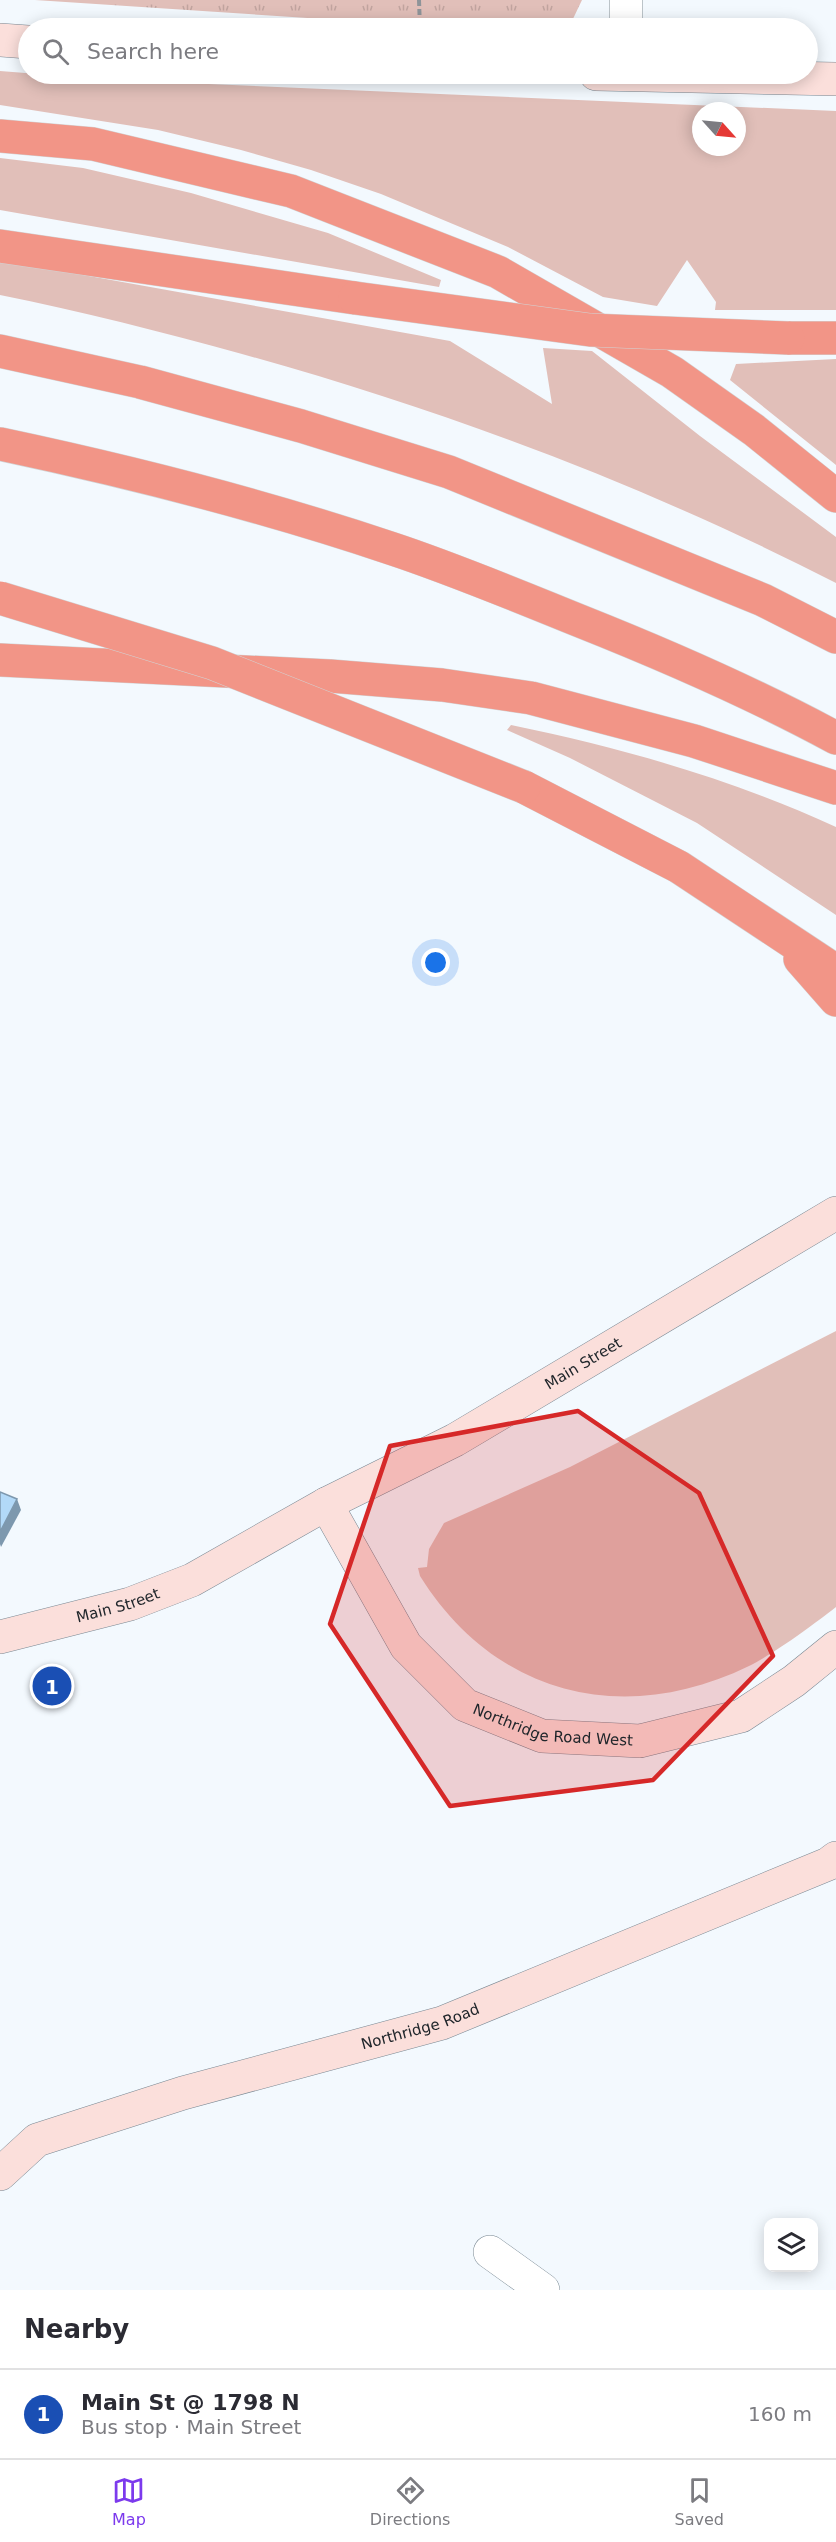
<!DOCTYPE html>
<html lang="en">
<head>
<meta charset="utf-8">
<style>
  body { margin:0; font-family:"DejaVu Sans",sans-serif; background:#f7f7f7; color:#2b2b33 }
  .controls { position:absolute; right:18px; bottom:18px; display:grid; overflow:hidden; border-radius:12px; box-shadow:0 3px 15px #0003 }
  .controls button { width:54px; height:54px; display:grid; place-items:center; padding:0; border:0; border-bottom:2px solid #e1e1e2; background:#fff; color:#2b2b33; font:30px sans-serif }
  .compass { position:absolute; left:692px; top:102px; width:54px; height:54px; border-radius:50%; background:#fff; box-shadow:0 3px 15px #0003; rotate:117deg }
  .you { position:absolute; left:436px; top:963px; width:21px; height:21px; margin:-15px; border:4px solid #fff; border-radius:50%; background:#1a73e8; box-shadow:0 0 0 9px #1a73e833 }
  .badge { display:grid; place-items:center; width:39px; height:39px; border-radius:50%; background:#7c3aed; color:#fff; font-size:20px; font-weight:700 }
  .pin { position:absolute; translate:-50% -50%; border:3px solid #fff; box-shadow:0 2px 6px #0006 }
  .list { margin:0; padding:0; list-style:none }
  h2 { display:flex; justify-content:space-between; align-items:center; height:78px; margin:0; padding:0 24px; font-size:26px }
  h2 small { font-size:20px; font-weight:400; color:#7c7c81 }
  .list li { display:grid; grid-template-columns:39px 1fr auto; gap:18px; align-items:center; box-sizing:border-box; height:90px; padding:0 24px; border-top:2px solid #e1e1e2 }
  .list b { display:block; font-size:22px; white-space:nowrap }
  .list p { margin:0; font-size:20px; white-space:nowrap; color:#7c7c81 }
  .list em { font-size:20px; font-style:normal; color:#7c7c81 }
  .icon { flex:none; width:33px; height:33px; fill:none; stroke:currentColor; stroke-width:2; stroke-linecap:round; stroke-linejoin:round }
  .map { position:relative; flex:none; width:836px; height:2290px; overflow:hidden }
  .search { position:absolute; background:#fff; box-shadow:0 3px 15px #0003; left:18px; right:18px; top:18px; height:66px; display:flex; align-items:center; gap:15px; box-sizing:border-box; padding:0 21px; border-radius:33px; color:#7c7c81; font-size:22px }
  .sheet { height:168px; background:#fff }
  nav { display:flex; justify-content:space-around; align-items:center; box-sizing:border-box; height:84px; border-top:2px solid #e1e1e2; background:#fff; font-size:16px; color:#7c7c81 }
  nav a { display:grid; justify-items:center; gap:3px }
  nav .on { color:#7c3aed }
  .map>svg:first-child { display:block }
</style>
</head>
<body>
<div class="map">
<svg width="836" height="2290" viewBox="0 0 836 2290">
  <defs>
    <pattern id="park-tufts" width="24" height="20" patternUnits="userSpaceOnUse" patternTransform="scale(1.5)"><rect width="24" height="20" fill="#e1bfb9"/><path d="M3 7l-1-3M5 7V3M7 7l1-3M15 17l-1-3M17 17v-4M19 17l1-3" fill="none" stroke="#c1a49f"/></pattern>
  </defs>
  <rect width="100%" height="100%" fill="#f3f9fe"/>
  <path fill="#e1bfb9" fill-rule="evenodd" d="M 0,71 L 114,80 L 836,111 L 836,310 L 715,310 L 716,302 L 687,260 L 657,306 L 603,297 L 508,247 L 381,194 L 311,170 L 241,150 L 158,130 L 0,105 ZM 701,111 L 737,111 L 737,147 L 701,147 Z
    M 0,158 L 83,168 L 191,193 L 328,233 L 441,280 L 439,287 L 0,210 Z
    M 0,260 L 450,341 L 552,404 L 543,348 L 592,351 L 700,436 L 836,537 L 836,583 C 647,486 447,411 242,354 C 162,332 81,311 0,295 Z
    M 836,359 L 836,465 L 730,380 L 736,364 Z
    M 511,725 C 623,748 731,779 836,827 L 836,915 L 697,823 L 570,758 L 507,730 Z
    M 836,1331 L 836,1607 C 813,1625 775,1653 749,1666 C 624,1727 495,1696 420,1576 L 418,1568 L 427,1567 L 429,1549 L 444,1523 L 570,1467 Z"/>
  <path fill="url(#park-tufts)" d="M 35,0 L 582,0 L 571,23 L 553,28 L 460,28 Z"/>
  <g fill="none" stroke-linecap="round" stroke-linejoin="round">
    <defs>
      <path id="street" d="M 626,0 L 626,28
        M 490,2252 L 543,2290"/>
      <g id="secondary">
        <path d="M 0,40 L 28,42"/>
        <path d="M 596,74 L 836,79"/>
        <path id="s1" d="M 326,1504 L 406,1646 L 465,1705 L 542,1736 L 640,1741 L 741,1716 L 794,1681 L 836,1647"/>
        <path id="s2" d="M 0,1637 L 130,1604 L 192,1580 L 326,1504 L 455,1440 L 836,1213"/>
        <path id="s3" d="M 0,2174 L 37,2140 L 183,2093 L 442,2023 L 828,1864 L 836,1858"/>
      </g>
      <path id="highway" d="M 0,136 L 93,144 L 291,191 L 498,272 L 672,372 L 754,430 L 836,496
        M 0,246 L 355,298
        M 788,338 L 836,338
        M 0,351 L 140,382 L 301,426 L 449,472 L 763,600 L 836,637
        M 0,444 C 132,472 262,505 390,548 C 454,569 518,596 580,621 C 668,656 753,693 836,738
        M 0,660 L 330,676 L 442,685 L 531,698 L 694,741 L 836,788
        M 524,787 L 679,867 L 836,971
        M 800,959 L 836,1000"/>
    </defs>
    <use href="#street" stroke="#798893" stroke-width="34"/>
    <use href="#secondary" stroke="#798893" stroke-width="34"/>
    <use href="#highway" stroke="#d2d4d5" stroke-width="34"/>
    <path stroke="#8e9499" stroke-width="4" stroke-dasharray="6 3" stroke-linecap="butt" d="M 419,0 L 420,28"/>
    <use href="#street" stroke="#fff" stroke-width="33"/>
    <use href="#secondary" stroke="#fbdfdb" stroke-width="33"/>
    <use href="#highway" stroke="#f29587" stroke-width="33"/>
    <defs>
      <path id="highway-bridge" d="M 355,298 L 590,330 L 788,338
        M 0,598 L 212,663 L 524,787"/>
    </defs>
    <use href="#highway-bridge" stroke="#d2d4d5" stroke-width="34" stroke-linecap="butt"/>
    <use href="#highway-bridge" stroke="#f29587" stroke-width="33"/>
  </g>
  <path fill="#7d98ae" d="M 17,1499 L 21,1510 L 1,1547 L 0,1544 L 0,1532 Z"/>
  <path fill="#b2d9f8" stroke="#7d98ae" stroke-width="1.5" d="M 0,1492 L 17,1499 L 0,1532 Z"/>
  <path fill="#d62828" fill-opacity="0.2" stroke="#d62828" stroke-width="4.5" stroke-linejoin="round" d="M 578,1411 L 699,1493 L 773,1656 L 653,1780 L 450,1806 L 330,1624 L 390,1446 Z"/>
  <g text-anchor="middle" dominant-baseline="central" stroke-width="6" stroke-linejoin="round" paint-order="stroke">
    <g font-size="15" fill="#20262b" stroke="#fff">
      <text stroke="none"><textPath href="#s2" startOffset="648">Main Street</textPath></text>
      <text stroke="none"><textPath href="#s2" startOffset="122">Main Street</textPath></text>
      <text stroke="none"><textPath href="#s1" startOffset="338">Northridge Road West</textPath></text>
      <text stroke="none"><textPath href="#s3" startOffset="450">Northridge Road</textPath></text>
    </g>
  </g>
</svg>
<div class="controls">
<button><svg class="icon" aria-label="layers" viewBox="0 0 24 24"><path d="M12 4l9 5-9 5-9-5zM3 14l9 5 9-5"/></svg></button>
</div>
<svg class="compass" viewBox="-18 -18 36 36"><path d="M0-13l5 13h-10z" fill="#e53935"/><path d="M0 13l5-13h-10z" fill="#7c7c81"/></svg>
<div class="you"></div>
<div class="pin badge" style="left:52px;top:1686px;background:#1a4fb4">1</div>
<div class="search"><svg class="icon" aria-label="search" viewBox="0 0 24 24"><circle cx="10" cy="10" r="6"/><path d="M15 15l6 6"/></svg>Search here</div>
</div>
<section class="sheet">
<h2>Nearby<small></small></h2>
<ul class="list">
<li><span class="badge" style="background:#1a4fb4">1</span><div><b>Main St @ 1798 N</b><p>Bus stop · Main Street</p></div><em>160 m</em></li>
</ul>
</section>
<nav>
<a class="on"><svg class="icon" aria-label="map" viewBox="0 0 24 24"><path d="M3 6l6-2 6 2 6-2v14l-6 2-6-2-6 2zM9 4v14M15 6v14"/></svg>Map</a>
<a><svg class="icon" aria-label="directions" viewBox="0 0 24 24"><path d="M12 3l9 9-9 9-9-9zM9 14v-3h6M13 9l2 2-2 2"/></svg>Directions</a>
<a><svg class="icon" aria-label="saved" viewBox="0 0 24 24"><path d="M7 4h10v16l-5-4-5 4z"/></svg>Saved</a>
</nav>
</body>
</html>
